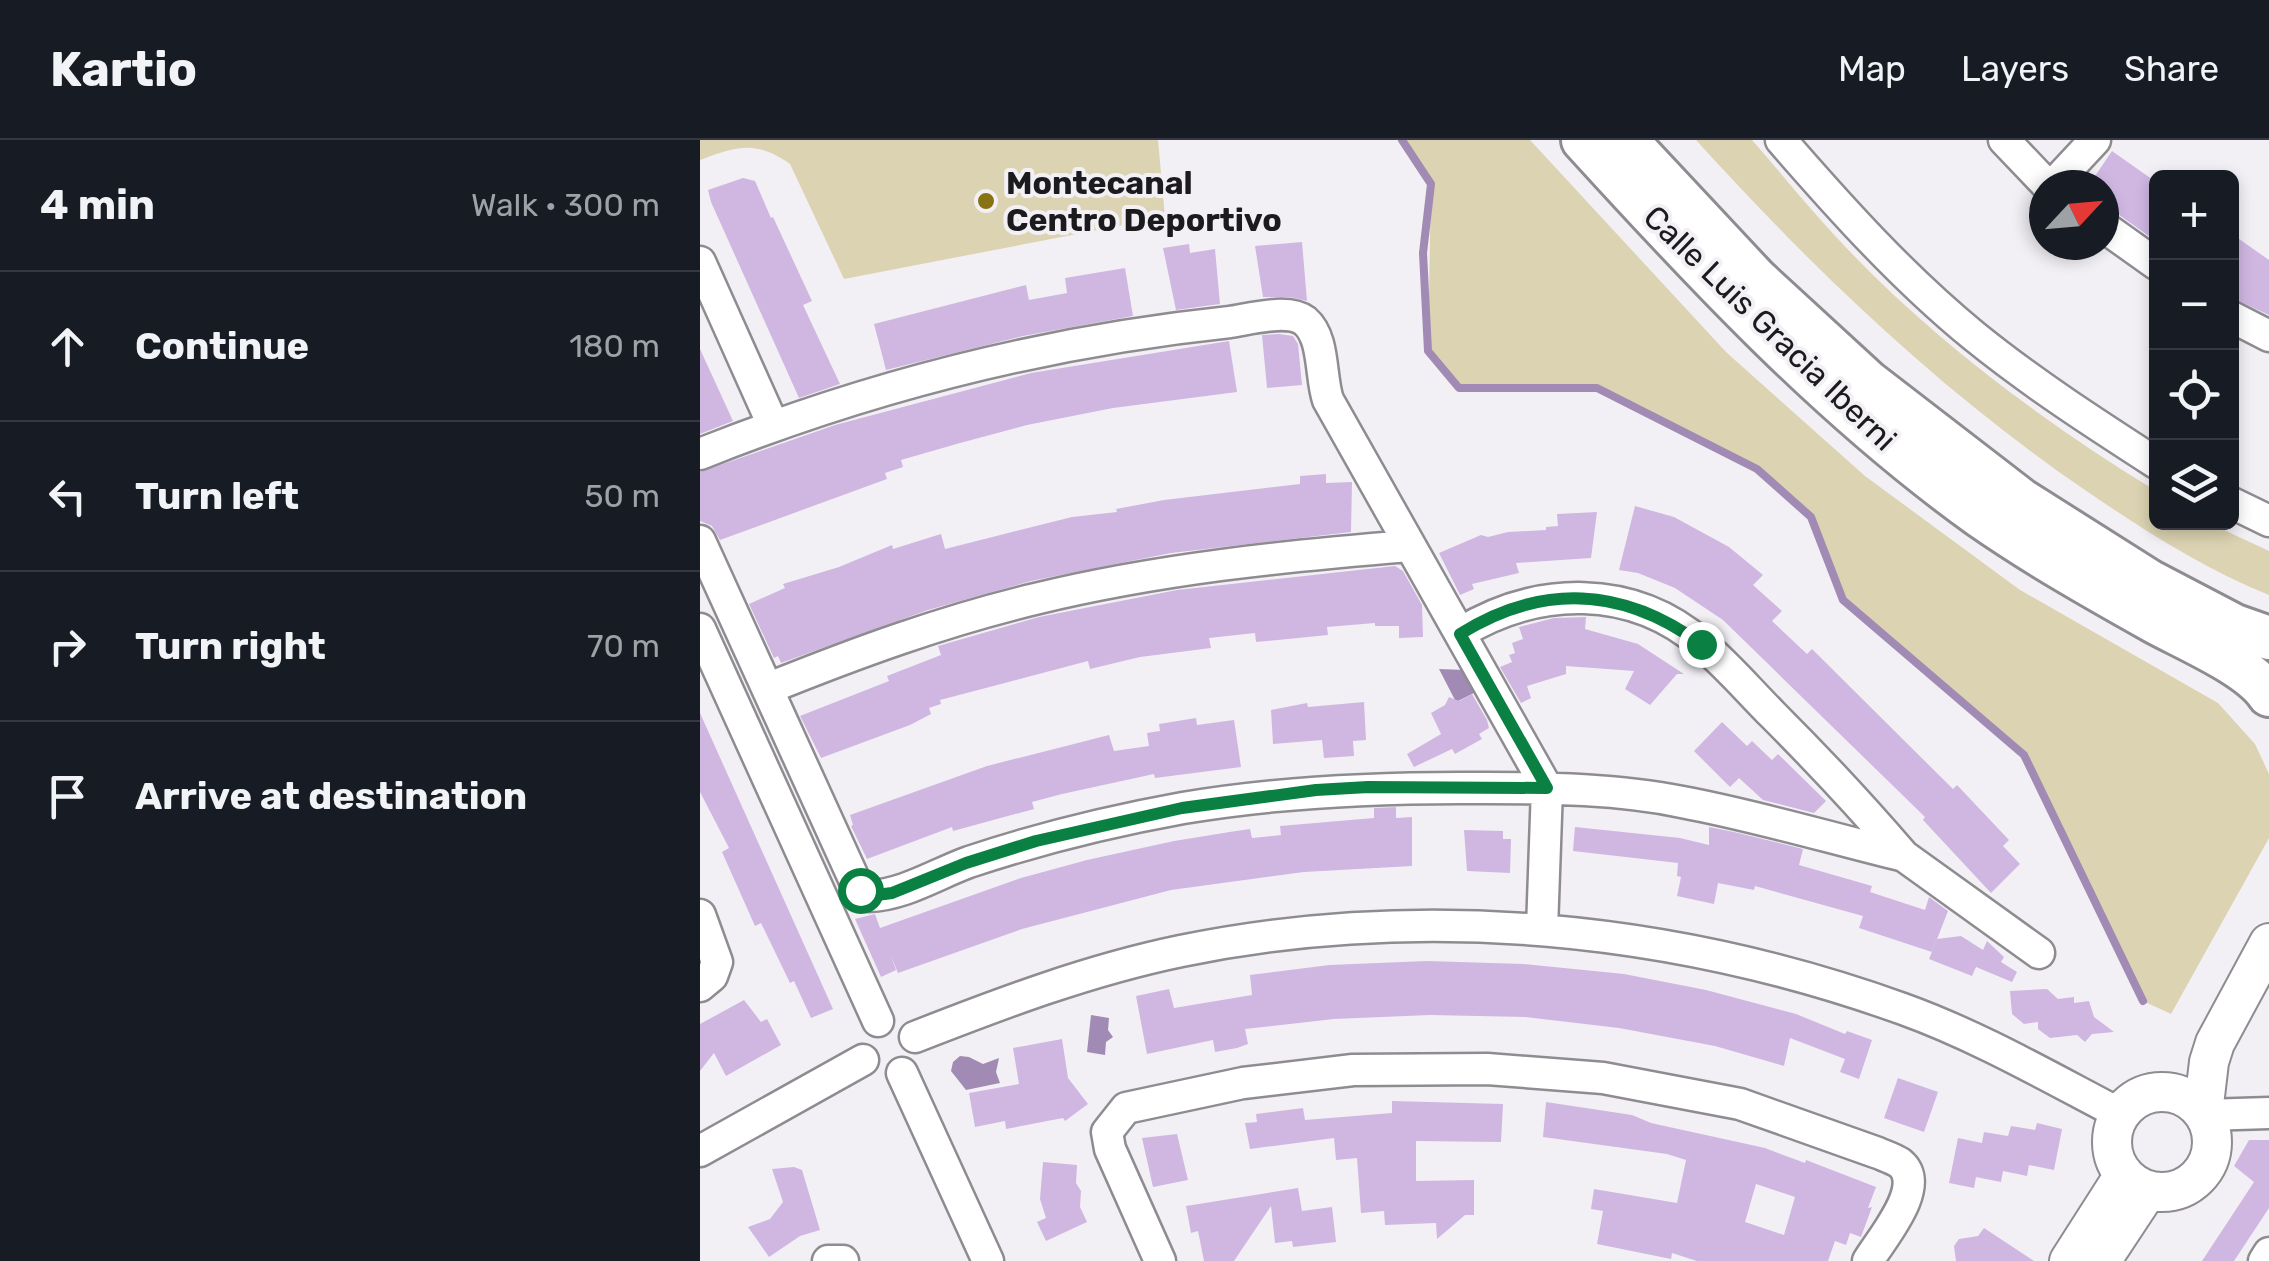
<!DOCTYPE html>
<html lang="en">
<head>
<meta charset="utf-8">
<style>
  body { margin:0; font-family:Rubik,sans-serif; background:#20242c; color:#f1f3f6 }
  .controls { position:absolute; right:30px; top:30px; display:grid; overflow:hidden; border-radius:15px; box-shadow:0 5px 15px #0003 }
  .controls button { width:90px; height:90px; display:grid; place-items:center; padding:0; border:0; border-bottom:2px solid #363941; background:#171b24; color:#f1f3f6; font:50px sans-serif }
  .compass { position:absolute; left:1329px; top:30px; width:90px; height:90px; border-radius:50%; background:#171b24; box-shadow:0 5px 15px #0003; rotate:64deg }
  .stop { position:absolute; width:30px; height:30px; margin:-22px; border:8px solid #0b8043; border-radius:50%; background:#fff }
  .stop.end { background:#0b8043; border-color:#fff; box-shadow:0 2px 10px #0008 }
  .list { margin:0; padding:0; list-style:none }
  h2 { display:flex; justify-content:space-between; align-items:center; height:130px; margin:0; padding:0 40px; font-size:42px }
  h2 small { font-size:32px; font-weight:400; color:#9ea1a6 }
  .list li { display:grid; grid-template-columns:65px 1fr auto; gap:30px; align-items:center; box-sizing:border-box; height:150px; padding:0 40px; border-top:2px solid #363941 }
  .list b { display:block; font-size:38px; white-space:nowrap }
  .list em { font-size:32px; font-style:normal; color:#9ea1a6 }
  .icon { flex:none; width:55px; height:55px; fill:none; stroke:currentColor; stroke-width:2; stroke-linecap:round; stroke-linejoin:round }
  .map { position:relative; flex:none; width:1569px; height:1121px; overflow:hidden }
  header { display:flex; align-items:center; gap:60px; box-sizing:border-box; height:140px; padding:0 50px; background:#171b24; border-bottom:2px solid #363941 }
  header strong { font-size:48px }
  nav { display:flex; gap:55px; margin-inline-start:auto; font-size:35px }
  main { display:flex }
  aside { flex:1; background:#171b24 }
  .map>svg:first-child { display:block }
</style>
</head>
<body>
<header>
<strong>Kartio</strong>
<nav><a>Map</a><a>Layers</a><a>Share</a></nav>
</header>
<main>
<aside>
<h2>4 min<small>Walk · 300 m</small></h2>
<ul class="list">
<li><svg class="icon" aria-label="ahead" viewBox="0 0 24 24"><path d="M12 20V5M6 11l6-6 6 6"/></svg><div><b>Continue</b></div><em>180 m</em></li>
<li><svg class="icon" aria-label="left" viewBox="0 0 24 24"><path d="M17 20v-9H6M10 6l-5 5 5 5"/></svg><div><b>Turn left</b></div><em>50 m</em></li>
<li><svg class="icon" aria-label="right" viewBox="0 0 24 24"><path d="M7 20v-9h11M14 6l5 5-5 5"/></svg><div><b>Turn right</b></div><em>70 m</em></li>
<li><svg class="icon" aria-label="arrive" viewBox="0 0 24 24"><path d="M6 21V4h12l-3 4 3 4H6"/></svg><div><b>Arrive at destination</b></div></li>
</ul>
</aside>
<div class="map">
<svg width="1569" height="1121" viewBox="0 0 1569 1121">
  <rect width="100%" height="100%" fill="#f2f0f5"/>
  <path fill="#dbd3b2" d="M 0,0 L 458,0 L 465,77 L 144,139 L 90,24 C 56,0 37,6 0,20 Z
    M 702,0 L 830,0 L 1026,212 L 1165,336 L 1320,450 L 1518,563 L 1555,604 L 1569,634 L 1569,698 L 1471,874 L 1443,861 L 1324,615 L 1143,460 L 1111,377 L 1057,329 L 897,248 L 759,248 L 728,211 L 731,44 Z
    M 996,0 L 1052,0 C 1081,33 1108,67 1138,99 C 1230,198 1342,281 1456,351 L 1456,382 L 1509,383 L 1569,411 L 1569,455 C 1504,429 1442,389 1385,350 C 1239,250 1114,130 996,0 Z"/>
  <path fill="#a18ab3" d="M 739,529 L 765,530 L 778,551 L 756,562 Z
    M 391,875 L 409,878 L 408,890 L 413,897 L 406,902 L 405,915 L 387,912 Z
    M 260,916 L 269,917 L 283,924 L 299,918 L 296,932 L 300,943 L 266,950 L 251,931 L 253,922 Z"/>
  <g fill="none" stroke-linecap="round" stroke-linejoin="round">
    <path stroke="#a18ab3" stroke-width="8" d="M 702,0 L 731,44 L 723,113 L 728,211 L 759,248 L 897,248 L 1057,329 L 1111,377 L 1143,460 L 1324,615 L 1443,861"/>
  </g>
  <path fill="#cfb7e2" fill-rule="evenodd" d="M 1412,11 L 1456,42 L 1456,101 L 1415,72 L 1404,68 L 1404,45 L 1389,45 Z
    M 43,38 L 55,41 L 71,78 L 73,77 L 112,161 L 103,165 L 140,244 L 99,258 L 11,62 L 8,50 Z
    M 1532,94 L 1569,120 L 1569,175 L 1532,158 Z
    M 602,102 L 607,161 L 590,157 L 563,157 L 555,106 Z
    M 489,104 L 490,113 L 515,109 L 520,164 L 476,170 L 463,108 Z
    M 425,128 L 433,176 L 323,196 L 186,230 L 174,184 L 326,145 L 329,160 L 367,153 L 365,138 Z
    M 579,194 L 593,196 L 598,204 L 602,245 L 567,248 L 562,195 Z
    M 529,201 L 537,252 L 413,268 L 327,285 L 260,303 L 201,320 L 203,327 L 185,333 L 187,339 L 20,400 L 12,386 L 0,381 L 0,332 L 135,285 L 331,233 Z
    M 0,209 L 33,281 L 0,294 Z
    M 626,334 L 626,343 L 652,342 L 651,392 L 471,413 L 331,441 L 228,470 L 81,523 L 78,516 L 74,518 L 49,464 L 85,448 L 83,444 L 139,427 L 192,405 L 193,409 L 241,394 L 245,409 L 372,377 L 417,372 L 416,369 L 464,360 L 600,344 L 600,336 Z
    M 935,366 L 974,377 L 1029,407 L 1063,435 L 1053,445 L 1082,471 L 1072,481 L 1107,514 L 1112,509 L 1253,649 L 1257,645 L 1309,700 L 1303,706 L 1320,724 L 1291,753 L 1223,680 L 1225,677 L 1023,480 L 975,448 L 938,433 L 919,430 Z
    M 897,372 L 891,418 L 816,423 L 819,433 L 772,444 L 774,449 L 760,455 L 739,413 L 781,395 L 788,397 L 808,392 L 846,390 L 846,387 L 858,386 L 857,374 Z
    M 695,426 L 703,431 L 722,465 L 723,497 L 699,498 L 699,486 L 675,486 L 675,483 L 627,487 L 628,495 L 556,502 L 555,493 L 509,498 L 511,508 L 440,517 L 390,529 L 388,521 L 240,560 L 241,564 L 229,568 L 231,574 L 210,585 L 121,618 L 100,576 L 189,541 L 187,536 L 241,515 L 238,506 L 339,477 L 477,450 Z
    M 886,477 L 885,489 L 938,504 L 984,534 L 977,534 L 950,565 L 925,549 L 934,531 L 866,526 L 866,534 L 827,546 L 831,558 L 821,563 L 800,527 L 812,522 L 809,515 L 815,513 L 812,503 L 823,499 L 819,487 L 854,478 Z
    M 772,554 L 787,580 L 789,588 L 779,594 L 782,599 L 755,614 L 752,609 L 714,627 L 707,614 L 741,594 L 731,573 L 745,565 L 749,557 L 759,561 Z
    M 664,562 L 666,600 L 653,601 L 654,616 L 624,618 L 622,600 L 573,604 L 571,570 L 607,563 L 608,567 Z
    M 0,573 L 133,869 L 111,878 L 94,841 L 90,843 L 61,783 L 55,786 L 22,712 L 29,708 L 0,652 Z
    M 496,578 L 497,585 L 534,580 L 541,627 L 455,638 L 454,634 L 362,654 L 332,662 L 334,669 L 253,691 L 252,687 L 167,719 L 151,686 L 153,685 L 150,675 L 287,626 L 409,595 L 414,611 L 449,606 L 447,593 L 460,591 L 459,584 Z
    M 1022,582 L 1047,606 L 1052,601 L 1072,620 L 1078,614 L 1126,661 L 1114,673 L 1063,660 L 1039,638 L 1030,647 L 994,611 Z
    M 696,667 L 696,678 L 712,677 L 712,726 L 604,732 L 471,750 L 322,789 L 198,833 L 191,816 L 196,830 L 181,837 L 155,779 L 175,774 L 180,788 L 321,738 L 387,720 L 474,701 L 536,691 L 550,689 L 552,698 L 581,695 L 580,686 L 674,678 L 674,668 Z
    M 875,687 L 980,698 L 1009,705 L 1009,687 L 1034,692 L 1103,709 L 1099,725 L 1172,746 L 1170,752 L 1225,770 L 1229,757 L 1248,771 L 1232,812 L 1159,788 L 1163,776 L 1055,746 L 1054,750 L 1018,743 L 1014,764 L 977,756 L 981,737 L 977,736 L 978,723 L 873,711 Z
    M 764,690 L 803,691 L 803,699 L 811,699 L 810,733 L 767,731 Z
    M 1261,796 L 1283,810 L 1287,801 L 1304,817 L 1301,822 L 1317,832 L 1312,842 L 1276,827 L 1272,836 L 1229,819 L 1237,799 Z
    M 727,821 L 824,824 L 924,834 L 1006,850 L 1096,874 L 1145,894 L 1147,891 L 1172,900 L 1159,939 L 1140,932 L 1145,919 L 1090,898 L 1084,926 L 1015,906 L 919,888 L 825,877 L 730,875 L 634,879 L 545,889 L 548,904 L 537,908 L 515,912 L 513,900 L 447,914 L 436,856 L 469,849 L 474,868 L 552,855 L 550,835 L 629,825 Z
    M 1347,849 L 1358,859 L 1374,857 L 1374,863 L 1389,861 L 1394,877 L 1414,892 L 1392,894 L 1385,902 L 1377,895 L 1350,898 L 1338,889 L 1338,882 L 1324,884 L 1312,874 L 1310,851 Z
    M 44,860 L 61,882 L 67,879 L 81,905 L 26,936 L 14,913 L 0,931 L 0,884 Z
    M 362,899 L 368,938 L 388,964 L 365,981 L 363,978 L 306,989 L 305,981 L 275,987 L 269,953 L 319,944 L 313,908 Z
    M 1198,938 L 1238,952 L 1224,992 L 1184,978 Z
    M 692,961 L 803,964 L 801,1002 L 716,1001 L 716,1041 L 774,1040 L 774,1075 L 765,1075 L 737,1099 L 736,1083 L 685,1085 L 684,1071 L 661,1073 L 657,1018 L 636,1020 L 634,998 L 550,1009 L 545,983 L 557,982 L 556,974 L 603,968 L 605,980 L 692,973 Z
    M 846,962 L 932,975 L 951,983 L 1065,1008 L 1105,1023 L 1106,1020 L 1176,1047 L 1168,1068 L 1172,1067 L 1161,1097 L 1150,1093 L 1146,1105 L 1135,1101 L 1128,1121 L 997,1121 L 972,1113 L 971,1119 L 897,1104 L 903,1071 L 891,1069 L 894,1049 L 977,1063 L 986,1020 L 967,1014 L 843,997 ZM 1056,1044 L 1095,1057 L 1084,1095 L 1045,1082 Z
    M 1337,983 L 1362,989 L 1354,1030 L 1329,1025 L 1327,1036 L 1303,1031 L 1301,1042 L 1276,1037 L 1274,1048 L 1249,1043 L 1258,998 L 1282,1003 L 1284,992 L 1308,996 L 1311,986 L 1335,990 Z
    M 477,994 L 488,1040 L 453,1047 L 442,998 Z
    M 1549,1000 L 1569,1000 L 1569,1068 L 1534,1121 L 1502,1121 L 1554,1042 L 1534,1026 Z
    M 343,1022 L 377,1025 L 376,1043 L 381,1051 L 380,1067 L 387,1082 L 346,1101 L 337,1082 L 346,1078 L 340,1059 Z
    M 94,1027 L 102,1030 L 120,1090 L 100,1096 L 69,1117 L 48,1087 L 70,1079 L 83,1062 L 72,1029 Z
    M 598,1048 L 602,1071 L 632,1067 L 636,1102 L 593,1107 L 592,1101 L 575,1103 L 571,1066 L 534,1121 L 504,1121 L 498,1091 L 491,1093 L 486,1066 Z
    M 1284,1088 L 1334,1121 L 1256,1121 L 1254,1106 L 1259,1099 L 1278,1096 Z"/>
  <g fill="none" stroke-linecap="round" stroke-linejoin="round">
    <defs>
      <path id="minor" d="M 1081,0 C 1141,69 1203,138 1274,196 C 1332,243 1394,283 1456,323
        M 1304,0 L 1347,45
        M 1353,45 L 1395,0
        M 1404,87 L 1456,124
        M 0,122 L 73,285
        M 1532,177 L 1569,196
        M 0,314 C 170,246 348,201 530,182 C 550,179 588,168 605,181 C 625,198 620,237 628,260 L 847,648 L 842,789
        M 1532,363 L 1569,381
        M 0,401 L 154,739 L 169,756 C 204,755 236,734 269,722 C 338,699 411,681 483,668 C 584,651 683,647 785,648 C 850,648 919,649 982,662 C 1057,676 1130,698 1204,716 C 1162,667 1119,621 1073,575 C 1050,552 1028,526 1003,505 C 932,443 837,446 760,493
        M 0,489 L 178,881
        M 69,548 C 156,513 243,481 335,459 C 458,429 584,416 710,406
        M 1204,716 L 1339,813
        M 0,775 L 17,822 L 12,836 L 0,846
        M 215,897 C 302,863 389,830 481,811 C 721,762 972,786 1203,869 C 1278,896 1349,937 1420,974
        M 202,933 L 288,1121
        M 1505,975 L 1569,973
        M 0,1011 L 163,920
        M 128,1121 L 143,1121
        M 460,1121 L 410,1009 L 407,992 L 426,968 L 543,943 L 653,930 L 787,929 L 903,938 L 1040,964 L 1178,1013 C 1185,1016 1194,1019 1200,1023 C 1228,1046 1181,1099 1168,1121
        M 1564,1121 L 1569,1113"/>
      <path id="tertiary" d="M1412 1002a50 50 0 1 1 100 0a50 50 0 1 1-100 0Z
        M 1503,973 L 1509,922 L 1515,903 L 1569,803
        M 1369,1121 L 1424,1035
        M 1401,1121 L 1448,1050"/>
      <path id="secondary" d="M 883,0 C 1006,135 1131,269 1280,376 C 1336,415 1396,449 1455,482 C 1488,500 1550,526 1569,555
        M 926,0 L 1056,139 L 1168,242 L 1321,360 L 1449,441 L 1535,486 L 1569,498"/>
    </defs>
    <use href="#minor" stroke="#8f8c91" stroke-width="35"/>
    <use href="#tertiary" stroke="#8f8c91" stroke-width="42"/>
    <use href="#secondary" stroke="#8f8c91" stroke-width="48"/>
    <use href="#minor" stroke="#fff" stroke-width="30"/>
    <use href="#tertiary" stroke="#fff" stroke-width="38"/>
    <use href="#secondary" stroke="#fff" stroke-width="42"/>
  </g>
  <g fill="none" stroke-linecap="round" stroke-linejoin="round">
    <path stroke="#0b8043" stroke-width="12" d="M 160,750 L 169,756 L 192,753 L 266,723 L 336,701 L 482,668 L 616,650 L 668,647 L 847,648 L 760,494 C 842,443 923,447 1001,504"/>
  </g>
  <circle fill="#877314" stroke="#f2f0f5" stroke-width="4" cx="286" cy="61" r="10"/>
  <g text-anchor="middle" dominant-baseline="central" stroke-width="8" stroke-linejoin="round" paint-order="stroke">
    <g font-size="32" font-weight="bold" fill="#1b1a1c" stroke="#f2f0f5" text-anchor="start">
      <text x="306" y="43">Montecanal<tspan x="306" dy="37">Centro Deportivo</tspan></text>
    </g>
    <g font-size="32" fill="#1b1a1c" stroke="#f2f0f5">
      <text transform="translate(1070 188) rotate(44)">Calle Luis Gracia Iberni</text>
    </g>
  </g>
</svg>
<div class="controls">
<button>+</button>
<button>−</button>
<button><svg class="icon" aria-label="locate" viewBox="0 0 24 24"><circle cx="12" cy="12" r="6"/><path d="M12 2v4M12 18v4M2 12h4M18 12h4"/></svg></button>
<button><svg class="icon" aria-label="layers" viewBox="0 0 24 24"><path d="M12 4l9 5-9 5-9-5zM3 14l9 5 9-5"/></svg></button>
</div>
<svg class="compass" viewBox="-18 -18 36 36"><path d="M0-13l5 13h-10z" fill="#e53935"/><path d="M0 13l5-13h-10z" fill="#9ea1a6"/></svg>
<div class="stop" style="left:160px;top:750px"></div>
<div class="stop end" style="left:1001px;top:504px"></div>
</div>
</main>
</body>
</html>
